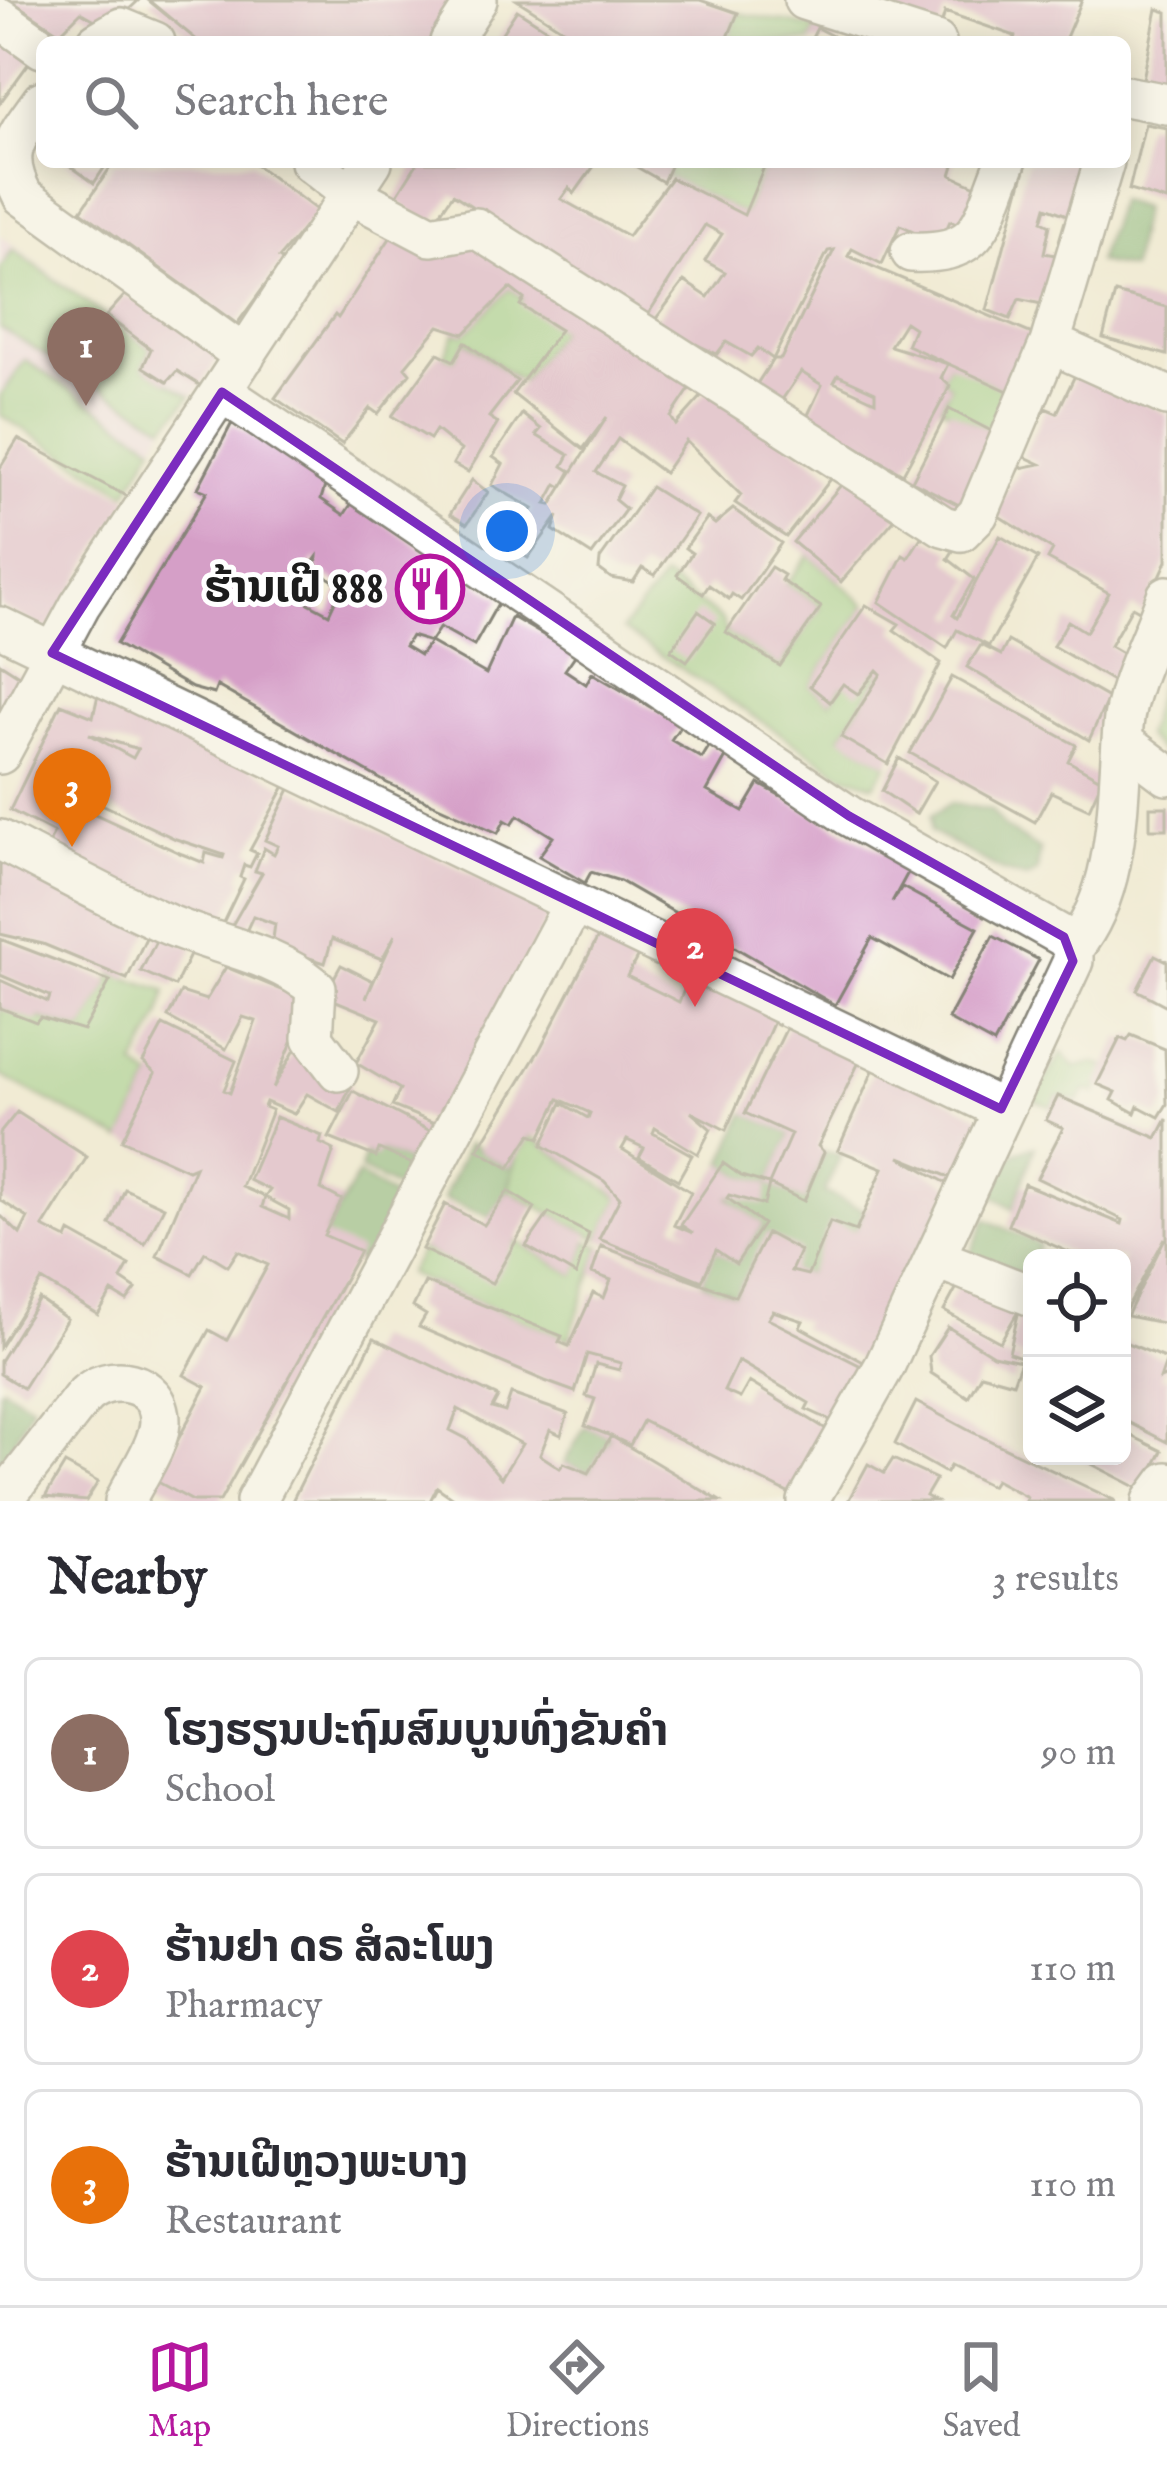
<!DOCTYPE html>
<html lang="en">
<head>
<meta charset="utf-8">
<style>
  body { margin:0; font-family:"IM FELL English","Noto Sans Lao",serif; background:#f2f2f3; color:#2b2b33 }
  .controls { position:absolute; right:36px; bottom:36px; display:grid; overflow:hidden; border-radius:18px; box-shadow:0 6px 30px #0003 }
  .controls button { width:108px; height:108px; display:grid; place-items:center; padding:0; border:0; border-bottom:3px solid #e1e1e2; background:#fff; color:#2b2b33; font:60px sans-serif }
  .you { position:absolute; left:507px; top:531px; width:42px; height:42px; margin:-30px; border:9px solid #fff; border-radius:50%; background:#1a73e8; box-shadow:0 0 0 18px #1a73e833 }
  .badge { display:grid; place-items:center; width:78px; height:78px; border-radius:50%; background:#b5179e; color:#fff; font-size:39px; font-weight:700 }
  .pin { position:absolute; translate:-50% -99px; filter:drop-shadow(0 3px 6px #0008) }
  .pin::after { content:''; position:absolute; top:63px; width:42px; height:36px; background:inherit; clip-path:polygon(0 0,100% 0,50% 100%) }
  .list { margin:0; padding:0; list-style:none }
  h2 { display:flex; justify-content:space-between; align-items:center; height:156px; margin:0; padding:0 48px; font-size:51px }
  h2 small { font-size:39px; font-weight:400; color:#7c7c81 }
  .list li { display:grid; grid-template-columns:78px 1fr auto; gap:36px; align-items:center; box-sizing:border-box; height:192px; margin:0 24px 24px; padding:0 24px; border:3px solid #e1e1e2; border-radius:18px }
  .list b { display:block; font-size:45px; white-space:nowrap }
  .list p { margin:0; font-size:39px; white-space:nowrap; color:#7c7c81 }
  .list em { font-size:39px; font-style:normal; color:#7c7c81 }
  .icon { flex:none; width:66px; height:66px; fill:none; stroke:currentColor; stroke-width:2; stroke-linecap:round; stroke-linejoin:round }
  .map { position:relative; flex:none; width:1167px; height:1501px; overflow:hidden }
  .search { position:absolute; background:#fff; box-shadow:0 6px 30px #0003; left:36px; right:36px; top:36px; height:132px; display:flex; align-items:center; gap:30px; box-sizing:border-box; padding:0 42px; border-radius:18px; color:#7c7c81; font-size:45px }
  .sheet { height:804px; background:#fff }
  nav { display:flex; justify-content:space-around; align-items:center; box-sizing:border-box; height:168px; border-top:3px solid #e1e1e2; background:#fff; font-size:33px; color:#7c7c81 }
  nav a { display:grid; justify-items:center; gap:6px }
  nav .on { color:#b5179e }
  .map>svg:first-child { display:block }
</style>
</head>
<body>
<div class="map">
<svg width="1167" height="1501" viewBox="0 0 1167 1501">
  <rect width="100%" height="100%" fill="#fff"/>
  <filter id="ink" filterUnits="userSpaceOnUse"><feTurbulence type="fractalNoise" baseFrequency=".00833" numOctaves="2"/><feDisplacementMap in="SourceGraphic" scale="24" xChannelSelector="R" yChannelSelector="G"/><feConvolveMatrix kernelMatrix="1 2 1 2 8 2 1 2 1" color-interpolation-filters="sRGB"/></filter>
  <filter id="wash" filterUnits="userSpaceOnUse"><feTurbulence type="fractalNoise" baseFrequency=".004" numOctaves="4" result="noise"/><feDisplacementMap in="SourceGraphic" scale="48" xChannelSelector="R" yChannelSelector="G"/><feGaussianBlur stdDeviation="2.7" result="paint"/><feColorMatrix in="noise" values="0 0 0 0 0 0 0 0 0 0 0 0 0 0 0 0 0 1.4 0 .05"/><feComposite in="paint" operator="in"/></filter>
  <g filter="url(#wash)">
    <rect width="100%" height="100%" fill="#f1ebd4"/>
    <path fill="#eed0e8" d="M 0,235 L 151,349 L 143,367 L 167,382 L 177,371 L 201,386 L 165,426 L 127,493 L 0,415 Z"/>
    <path fill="#8fc77b" stroke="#56724c" stroke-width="3" d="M 738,13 L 817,28 L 810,42 L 726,42 Z
      M 672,162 L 766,162 L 744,215 L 666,176 Z
      M 13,249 L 151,349 L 143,367 L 191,396 L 165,426 L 0,328 L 0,269 Z
      M 510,288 L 560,330 L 522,382 L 466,342 L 454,361 L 444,356 L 455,333 L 464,334 Z
      M 25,360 L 154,445 L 127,493 L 0,415 L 0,397 Z
      M 949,362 L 1015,394 L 997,434 L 941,407 L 950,386 L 941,378 Z
      M 809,555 L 866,605 L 810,686 L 830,702 L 843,684 L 877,670 L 881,674 L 841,736 L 888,764 L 874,785 L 842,774 L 622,630 L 664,577 L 722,620 L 726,632 L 780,666 L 821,607 L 786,584 Z
      M 1167,654 L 1167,759 L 1145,736 Z
      M 113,974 L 166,990 L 161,1015 L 135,1066 L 152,1078 L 122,1140 L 0,1075 L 0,1008 L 83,1030 Z
      M 1062,1053 L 1075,1067 L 1094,1063 L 1106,1067 L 1096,1093 L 1086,1090 L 1079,1101 L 1058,1096 L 1052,1107 L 1033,1100 Z
      M 530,1136 L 620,1198 L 599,1239 L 508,1191 L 516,1157 Z
      M 516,1241 L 575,1275 L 588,1241 L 601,1246 L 569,1339 L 407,1274 L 422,1249 L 464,1266 Z"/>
    <path fill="#73ac6b" stroke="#486444" stroke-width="3" d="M 1118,200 L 1142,208 L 1131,269 L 1097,262 Z
      M 951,803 L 991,810 L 1005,828 L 1040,850 L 1037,872 L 1026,878 L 1002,871 L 931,832 L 931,816 Z
      M 745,1113 L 791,1134 L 769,1184 L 804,1200 L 824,1152 L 841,1155 L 824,1192 L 865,1211 L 856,1231 L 808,1275 L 791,1271 L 768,1234 L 735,1296 L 725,1290 L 721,1295 L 702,1281 L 716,1250 L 737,1263 L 763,1225 L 727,1198 L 768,1184 L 741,1176 L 723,1163 Z
      M 468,1143 L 508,1168 L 516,1157 L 508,1191 L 490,1217 L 443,1199 Z
      M 1035,1146 L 1014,1209 L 991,1194 C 1002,1168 1005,1152 1035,1146 Z
      M 379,1149 L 417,1166 L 400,1190 L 360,1169 L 365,1153 L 375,1156 Z
      M 358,1174 L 401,1202 L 364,1266 L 324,1235 Z
      M 986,1219 L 1040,1245 L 1021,1274 L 970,1255 Z
      M 2,1387 L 32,1405 L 0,1469 L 0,1390 Z
      M 585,1426 L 611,1436 L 589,1473 L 564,1463 Z"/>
    <g id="blocks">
      <path fill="#d59fc7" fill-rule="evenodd" d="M 10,0 L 139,0 L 109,28 L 81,12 L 60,33 Z
        M 148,0 L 461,0 L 432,42 L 199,42 Z
        M 517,0 L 700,0 L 738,13 L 726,42 L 557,42 L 564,30 Z
        M 862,0 L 1082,0 L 1064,42 L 1013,42 L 1015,36 L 945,12 L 940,29 Z
        M 1157,9 L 1167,12 L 1167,84 L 1143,79 Z
        M 517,10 L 556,35 L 551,42 L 496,42 Z
        M 0,25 L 37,52 L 0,103 Z
        M 817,28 L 844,42 L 810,42 Z
        M 1145,124 L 1167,128 L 1167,201 L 1129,190 Z
        M 65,162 L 108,162 L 94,183 Z
        M 114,162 L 252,162 L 318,211 L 279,258 L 283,261 L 237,324 L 81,211 Z
        M 418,162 L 597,162 L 574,194 L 569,188 L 561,199 L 628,236 L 671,178 L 744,215 L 766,162 L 955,162 L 951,175 L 980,188 L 965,225 L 950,221 L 940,243 L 900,225 L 882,264 L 852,249 L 848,256 L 1044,339 L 1019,396 L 907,345 L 914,328 L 905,322 L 890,346 L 948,364 L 941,378 L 950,386 L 903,474 L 807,417 L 822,385 L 801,372 L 777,407 L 751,393 L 773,359 L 758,348 L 751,356 L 726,342 L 717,354 L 691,342 L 686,349 L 652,324 L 684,281 L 708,297 L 725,272 L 705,261 L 722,234 L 705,225 L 645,319 L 453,194 L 432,225 L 394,200 ZM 834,250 L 781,359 L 773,359 L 828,251 ZM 838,375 L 875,392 L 875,401 L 834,382 Z
        M 628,162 L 672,162 L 663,182 Z
        M 1027,162 L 1097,162 L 1080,220 L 1046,207 L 1042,221 L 1050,225 L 1044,253 L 1061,256 L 1050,306 L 1019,299 L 1010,319 L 987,310 Z
        M 398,226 L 480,241 L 697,378 L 671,417 L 676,425 L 711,386 L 834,475 L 786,537 L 735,503 L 741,495 L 686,441 L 664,473 L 618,439 L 596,472 L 622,486 L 615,500 L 626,509 L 592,555 L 553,530 L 558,516 L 528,558 L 506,544 L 533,509 L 492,485 L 503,464 L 493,457 L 522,414 L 541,429 L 536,435 L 569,455 L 563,466 L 571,471 L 562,487 L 557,484 L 546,504 L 551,505 L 607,417 L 583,449 L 513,394 L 560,330 L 520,305 L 524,299 L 510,288 L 464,334 L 439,326 L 405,367 L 410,373 L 378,414 L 370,408 L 342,444 L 275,398 L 335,315 L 338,318 Z
        M 1115,293 L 1167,307 L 1167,355 L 1103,338 Z
        M 125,295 L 223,350 L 201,386 L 177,371 L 167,382 L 143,367 L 151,349 L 106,316 Z
        M 465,342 L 517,381 L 489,417 L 498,423 L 468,472 L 453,464 L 461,450 L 436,430 L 430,439 L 392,416 L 438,353 L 454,361 Z
        M 1079,367 L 1167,414 L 1167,561 L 1143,613 L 1132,607 L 1110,646 L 1129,657 L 1114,682 L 1053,646 L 1068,621 L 1086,632 L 1109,593 L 1048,559 L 1053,550 L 994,513 L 1020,468 L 1040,464 L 1023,456 L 1045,408 L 1057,413 Z
        M 949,409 L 997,434 L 967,509 L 912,481 Z
        M 232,423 L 326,483 L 321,499 L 344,515 L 352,503 L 501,598 L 474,646 L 440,627 L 430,642 L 411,636 L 405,646 L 420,655 L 430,642 L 486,674 L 512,617 L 576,654 L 565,670 L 586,684 L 592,673 L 681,725 L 671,740 L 702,758 L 710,745 L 727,755 L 707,791 L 743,811 L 759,784 L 911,867 L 892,902 L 902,887 L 978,928 L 949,980 L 872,938 L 835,1005 L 620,881 L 591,872 L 585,883 L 539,856 L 553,837 L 518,815 L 512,824 L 505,820 L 498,833 L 387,783 L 217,686 L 214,694 L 192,688 L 116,644 L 207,492 L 198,488 ZM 317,557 L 316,570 L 342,586 L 329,614 L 290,593 Z
        M 18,439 L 130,498 L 48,630 L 0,607 L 0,468 Z
        M 852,472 L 900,513 L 841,582 L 793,542 Z
        M 472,480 L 488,492 L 467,524 L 450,514 Z
        M 651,487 L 697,516 L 655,575 L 642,568 L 633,582 L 611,578 L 599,569 L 600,559 Z
        M 733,509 L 781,543 L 741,600 L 732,594 L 729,599 L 709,585 L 703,594 L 677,575 L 692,553 L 685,548 L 707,518 L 715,524 Z
        M 922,536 L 953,551 L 948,559 L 974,579 L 953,615 L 957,618 L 1000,536 L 1038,558 L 989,646 L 957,630 L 947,648 L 879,602 L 903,555 L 908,558 Z
        M 771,567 L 784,575 L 781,580 L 821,607 L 780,666 L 726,632 Z
        M 866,605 L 899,624 L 894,630 L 941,663 L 888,764 L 841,737 L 881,674 L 877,670 L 858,694 L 843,684 L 830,702 L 810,686 Z
        M 698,611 L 715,623 L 687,661 L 671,650 Z
        M 1008,641 L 1108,698 L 1089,740 L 967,667 L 981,645 L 1001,655 Z
        M 0,663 L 28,681 L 0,725 Z
        M 952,677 L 1076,745 L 1068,761 L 1102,780 L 1089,809 L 1051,792 L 1035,822 L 910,753 Z
        M 98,695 L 151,713 L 285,786 L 250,850 L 257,853 L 250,867 L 244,865 L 240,877 L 244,879 L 219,931 L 43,854 L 54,833 L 10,810 L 61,704 L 93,717 ZM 89,734 L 138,749 L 133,758 ZM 74,791 L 176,839 L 224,855 L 223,858 L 206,853 L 204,863 L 182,854 L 69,802 Z
        M 899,758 L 935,781 L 916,814 L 882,791 Z
        M 291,787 L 551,912 L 493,1022 L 475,1044 L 481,1046 L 439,1125 L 392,1106 L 400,1089 L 356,1063 L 380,1019 L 324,996 L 341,965 L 373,981 L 366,998 L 395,935 L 382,959 L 332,939 L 325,963 L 272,946 L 275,924 L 253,916 L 242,940 L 227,934 L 262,873 L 255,871 L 264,848 L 274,854 L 278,846 L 265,840 Z
        M 1150,807 L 1167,807 L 1167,829 L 1150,829 Z
        M 0,850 L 151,927 L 127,979 L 43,944 L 0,934 Z
        M 161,931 L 194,947 L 175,986 L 141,971 Z
        M 600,933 L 639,954 L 627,976 L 679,1002 L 689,978 L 778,1012 L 726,1130 L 691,1112 L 711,1129 L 698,1154 L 655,1128 L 653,1133 L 692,1155 L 678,1180 L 639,1157 L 644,1148 L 627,1140 L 622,1149 L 691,1192 L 674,1225 L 693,1233 L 681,1225 L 723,1163 L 741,1176 L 769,1184 L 764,1205 L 729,1195 L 727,1198 L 763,1224 L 736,1264 L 716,1250 L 702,1281 L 599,1239 L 620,1198 L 604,1181 L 542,1145 L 562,1103 L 588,1118 L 590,1113 L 559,1099 L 540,1138 L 531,1134 L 509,1168 L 478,1150 L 540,1049 Z
        M 993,936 L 1039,960 L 994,1044 L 948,1019 Z
        M 0,939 L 110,981 L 83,1030 L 40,1017 L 36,1022 L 0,1008 L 0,980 L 48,1002 L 50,996 L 0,975 Z
        M 1155,955 L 1167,961 L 1167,1006 L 1137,990 Z
        M 226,967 L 309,1001 L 273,1088 L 299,1043 L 322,1070 L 352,1084 L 339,1112 L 307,1094 L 294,1114 L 266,1102 L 264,1107 L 272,1110 L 242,1187 L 265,1197 L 270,1190 L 249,1180 L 276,1117 L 322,1136 L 320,1143 L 334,1150 L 321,1189 L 342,1200 L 324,1235 L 360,1251 L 220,1501 L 193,1501 L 156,1481 L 206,1387 L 184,1375 L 209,1330 L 227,1340 L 268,1265 L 238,1251 L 228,1266 L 205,1252 L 192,1274 L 157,1256 L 195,1167 L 188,1170 L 122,1140 L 155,1073 L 143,1062 L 163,1025 L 236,1061 L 224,1090 L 230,1093 L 256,1021 L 243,1017 L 226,1049 L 168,1017 L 181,992 L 206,1000 ZM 265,1197 L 289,1210 L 289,1219 L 262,1207 Z
        M 789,1023 L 861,1058 L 818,1146 L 824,1152 L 804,1201 L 769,1184 L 791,1134 L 745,1113 Z
        M 1131,1035 L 1165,1049 L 1167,1104 L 1159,1117 L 1138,1106 L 1135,1113 L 1112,1100 L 1116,1092 L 1097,1084 L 1120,1038 L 1127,1041 Z
        M 876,1064 L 986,1119 L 959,1181 L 900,1157 L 952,1186 L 867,1364 L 800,1327 L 803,1321 L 773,1311 L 768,1319 L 867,1369 L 839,1424 L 806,1409 L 809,1403 L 738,1361 L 724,1391 L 740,1398 L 749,1382 L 831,1432 L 798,1498 L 643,1421 L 630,1445 L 611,1436 L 720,1501 L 457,1501 L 437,1487 L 430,1501 L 292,1501 L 374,1338 L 498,1397 L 492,1408 L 505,1412 L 511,1394 L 568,1414 L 561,1435 L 550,1430 L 540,1455 L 560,1468 L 564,1463 L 589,1473 L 611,1436 L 585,1426 L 595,1399 L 586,1396 L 596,1364 L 619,1370 L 621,1363 L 587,1354 L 575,1392 L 545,1381 L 419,1327 L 426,1315 L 413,1307 L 425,1282 L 562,1336 L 559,1342 L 569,1346 L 593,1293 L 604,1298 L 611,1280 L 592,1273 L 601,1246 L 735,1296 L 767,1233 L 800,1251 L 791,1271 L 808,1275 L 830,1222 L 856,1231 L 883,1168 L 838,1150 ZM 458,1409 L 522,1444 L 501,1478 L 467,1439 L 450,1430 Z
        M 353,1091 L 438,1135 L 421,1168 L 379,1149 L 376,1157 L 329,1138 Z
        M 1058,1096 L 1157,1138 L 1167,1119 L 1167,1324 L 1127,1316 L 1165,1238 L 1122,1317 L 1122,1258 L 1082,1258 L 1008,1225 L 1024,1184 L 1122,1224 L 1123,1220 L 1037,1178 L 1063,1128 L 1046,1120 Z
        M 17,1112 L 87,1157 L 43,1227 L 67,1239 L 70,1232 L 129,1265 L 121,1279 L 136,1289 L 127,1301 L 112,1292 L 98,1315 L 42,1280 L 0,1347 L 0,1215 L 20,1234 L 28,1218 L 0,1200 L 0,1133 Z
        M 125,1189 L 164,1207 L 145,1244 L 110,1224 Z
        M 508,1191 L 535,1208 L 492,1283 L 422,1249 L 445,1204 L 484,1225 Z
        M 549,1213 L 589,1234 L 576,1275 L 526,1246 Z
        M 964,1274 L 1032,1315 L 1032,1361 L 1009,1353 L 1019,1310 L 1000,1342 L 944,1311 Z
        M 39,1299 L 67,1319 L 23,1388 L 0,1374 L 0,1361 Z
        M 948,1327 L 993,1355 L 1021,1361 L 1013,1383 L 981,1374 L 968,1397 L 931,1373 L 929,1356 Z
        M 1122,1341 L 1167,1359 L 1160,1379 L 1167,1376 L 1167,1442 L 1122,1419 Z
        M 916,1402 L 970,1431 L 1116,1501 L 1025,1501 L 1027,1497 L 995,1480 L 991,1486 L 950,1466 L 946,1473 L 895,1444 Z
        M 1122,1431 L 1162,1451 L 1142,1490 L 1076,1456 L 1122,1456 Z
        M 893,1459 L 936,1479 L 926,1496 L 935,1501 L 848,1501 L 868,1464 L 884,1473 Z
        M 65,1464 L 98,1482 L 86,1501 L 45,1497 Z"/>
    </g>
  </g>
  <g filter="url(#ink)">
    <use href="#blocks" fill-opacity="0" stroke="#868478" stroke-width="3"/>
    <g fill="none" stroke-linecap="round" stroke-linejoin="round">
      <defs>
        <path id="minor" d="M 804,0 L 936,42
          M 0,18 L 42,48
          M 97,42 L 121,28 L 155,42
          M 450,42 L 477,0
          M 1125,96 L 1167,104
          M 42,101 C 15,139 0,153 23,196 L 245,356
          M 310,162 L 351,194 L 431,236 L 476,228 L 943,526 L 961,531 L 978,514 L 1050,343 L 1104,162
          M 911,252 C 985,255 981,221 1006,162
          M 1050,343 L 1167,396
          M 222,392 L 849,816 L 1064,937 L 1073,948
          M 0,627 L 1001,1109
          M 1123,742 L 1167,775
          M 0,754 L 80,605 L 372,162
          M 0,840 C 53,867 106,897 160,921 C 212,945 271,951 316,988 L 313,1038 L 338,1071
          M 935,1258 L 1032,1296
          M 2,1501 L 83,1397 C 107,1371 161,1379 160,1422 C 159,1446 135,1479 125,1501
          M 256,1501 L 573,905
          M 808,1501 L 885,1365 L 1073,961 L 1073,948 C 1121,890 1117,799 1123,727 C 1126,686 1153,636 1167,596
          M 1153,1501 L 1167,1482"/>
      </defs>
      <use href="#minor" stroke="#868478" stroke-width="44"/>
      <use href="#minor" stroke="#fff" stroke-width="39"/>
    </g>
  </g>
  <path d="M0 0H1167V1501H0ZM 222,392 L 849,816 L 1064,937 L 1073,961 L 1001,1109 L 52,653 Z" fill="#f1ebd4" fill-opacity=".55" fill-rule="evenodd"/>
  <path fill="none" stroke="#7b2cbf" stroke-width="9" stroke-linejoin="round" d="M 222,392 L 849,816 L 1064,937 L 1073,961 L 1001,1109 L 52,653 Z"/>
  <defs>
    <symbol id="restaurant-ring" viewBox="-11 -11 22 22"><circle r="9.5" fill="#fff" stroke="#b5179e" stroke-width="1.5"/><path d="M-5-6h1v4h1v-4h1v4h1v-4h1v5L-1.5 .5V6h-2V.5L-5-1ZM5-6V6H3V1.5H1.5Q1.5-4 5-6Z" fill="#b5179e"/></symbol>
  </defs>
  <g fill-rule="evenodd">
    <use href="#restaurant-ring" x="392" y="551" width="76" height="76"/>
  </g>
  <g text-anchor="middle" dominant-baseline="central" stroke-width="10" stroke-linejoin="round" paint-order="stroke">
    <g font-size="45" font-weight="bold" fill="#1c1c1c" stroke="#fff" text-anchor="end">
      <text x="384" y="589">ຮ້ານເຝີ 888</text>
    </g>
  </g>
</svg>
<div class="controls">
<button><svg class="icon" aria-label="locate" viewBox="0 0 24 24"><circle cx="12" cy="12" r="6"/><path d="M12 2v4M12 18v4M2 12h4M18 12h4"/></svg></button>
<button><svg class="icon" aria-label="layers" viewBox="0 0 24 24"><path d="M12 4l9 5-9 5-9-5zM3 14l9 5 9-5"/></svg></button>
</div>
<div class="you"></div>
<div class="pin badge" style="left:86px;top:406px;background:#8d6e63">1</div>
<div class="pin badge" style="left:695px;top:1007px;background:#e0444e">2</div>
<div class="pin badge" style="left:72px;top:847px;background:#e8710a">3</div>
<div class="search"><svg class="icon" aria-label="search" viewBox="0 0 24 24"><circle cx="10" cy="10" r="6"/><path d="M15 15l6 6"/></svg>Search here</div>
</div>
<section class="sheet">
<h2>Nearby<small>3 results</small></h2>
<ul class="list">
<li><span class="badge" style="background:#8d6e63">1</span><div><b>ໂຮງຮຽນປະຖົມສົມບູນທົ່ງຂັນຄຳ</b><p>School</p></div><em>90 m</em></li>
<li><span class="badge" style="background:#e0444e">2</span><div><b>ຮ້ານຢາ ດຣ ສໍລະໂພງ</b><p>Pharmacy</p></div><em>110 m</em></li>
<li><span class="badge" style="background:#e8710a">3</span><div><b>ຮ້ານເຝີຫຼວງພະບາງ</b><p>Restaurant</p></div><em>110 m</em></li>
</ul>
</section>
<nav>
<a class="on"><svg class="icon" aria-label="map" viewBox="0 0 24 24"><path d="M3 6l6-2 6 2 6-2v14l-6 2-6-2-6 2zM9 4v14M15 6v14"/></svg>Map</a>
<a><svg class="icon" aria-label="directions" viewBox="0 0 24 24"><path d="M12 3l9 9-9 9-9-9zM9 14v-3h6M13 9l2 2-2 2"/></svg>Directions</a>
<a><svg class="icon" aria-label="saved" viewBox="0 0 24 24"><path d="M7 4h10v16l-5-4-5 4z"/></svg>Saved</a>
</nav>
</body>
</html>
